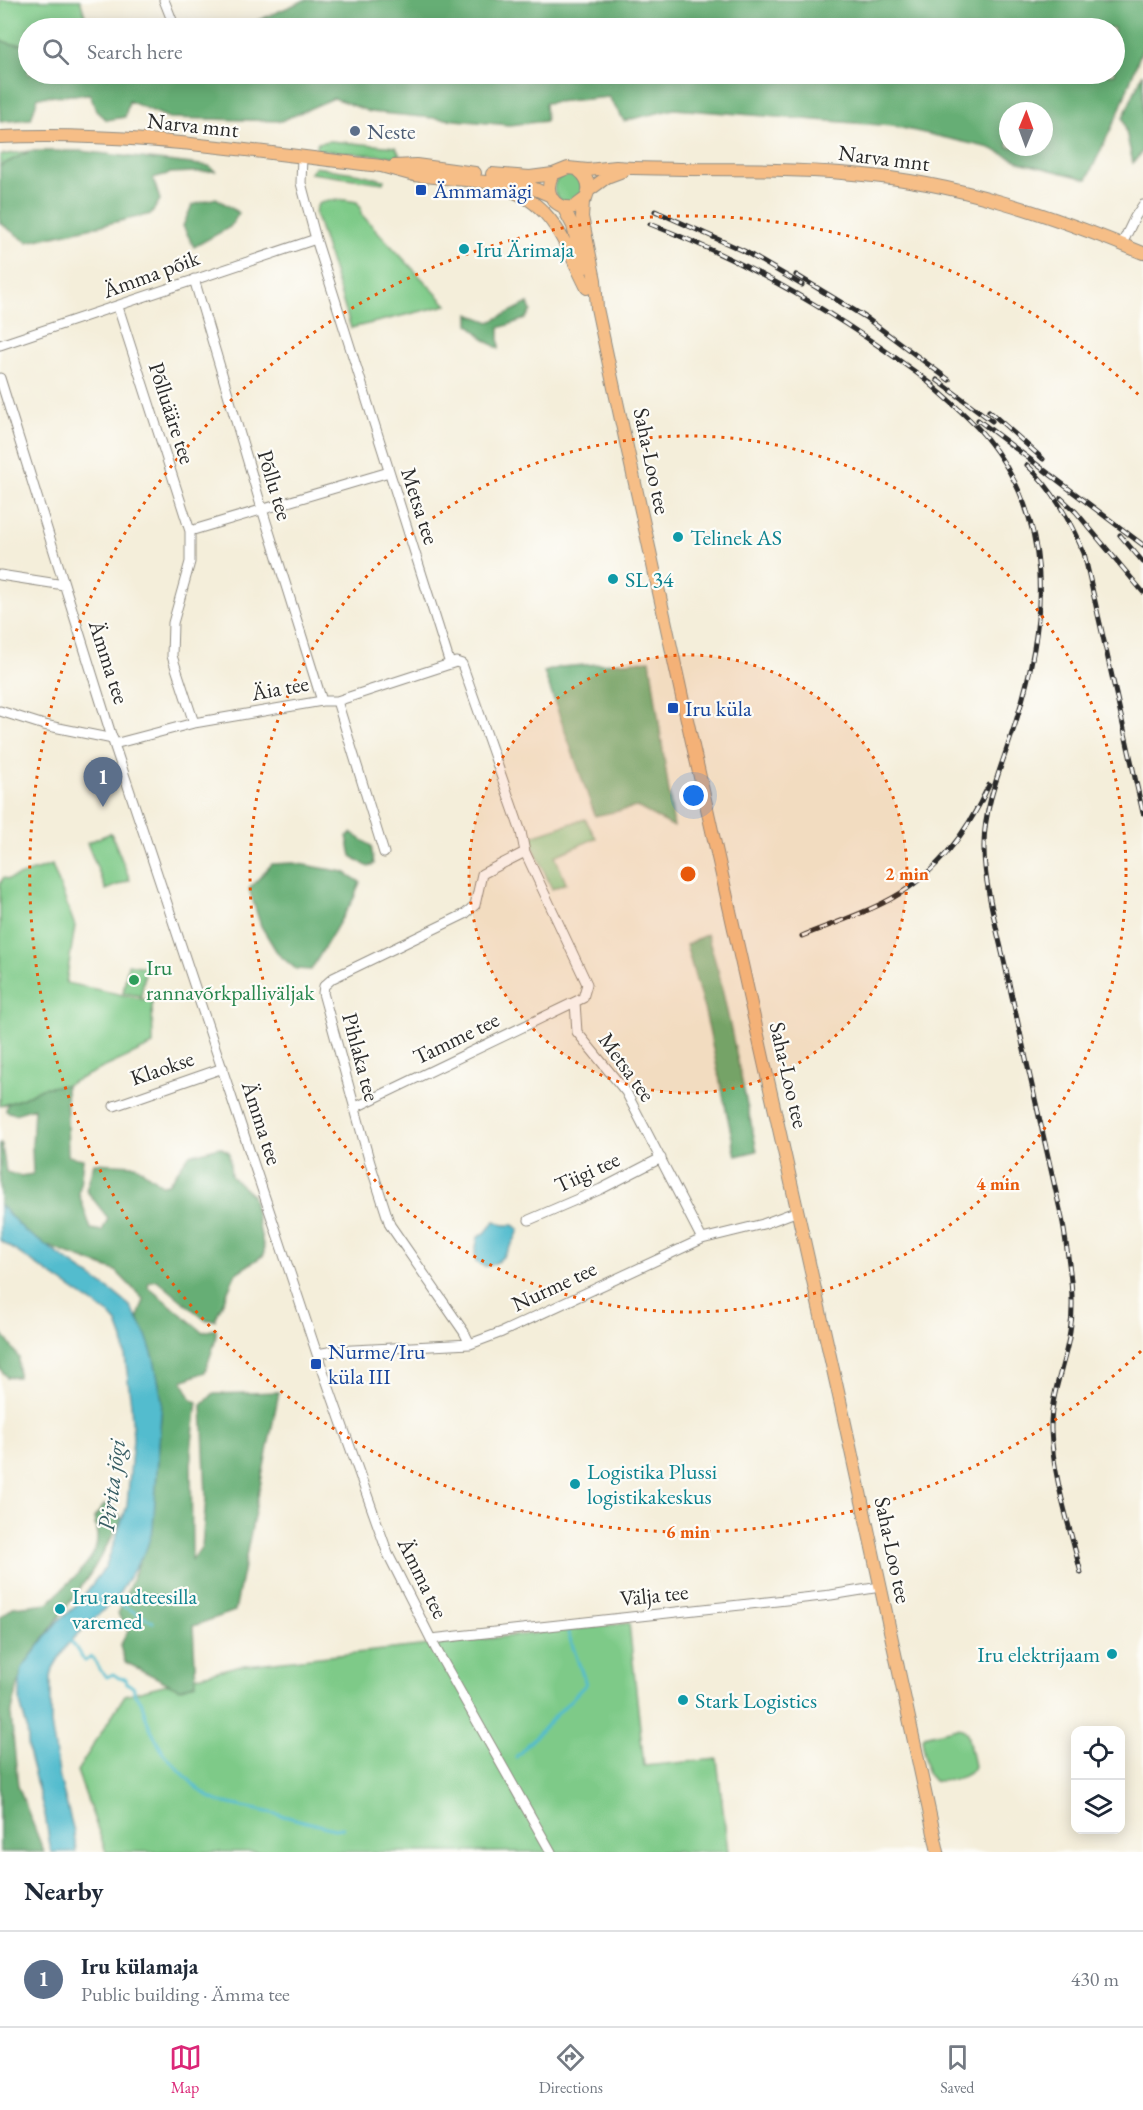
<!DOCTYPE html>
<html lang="en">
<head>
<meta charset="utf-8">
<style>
  body { margin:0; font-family:"EB Garamond",serif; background:#f6f6f7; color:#1f2937 }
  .controls { position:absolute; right:18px; bottom:18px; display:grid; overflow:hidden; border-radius:12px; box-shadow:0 3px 15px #0003 }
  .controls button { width:54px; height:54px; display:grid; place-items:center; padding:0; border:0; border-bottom:2px solid #e0e1e3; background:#fff; color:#1f2937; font:30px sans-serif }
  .compass { position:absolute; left:999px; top:102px; width:54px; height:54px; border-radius:50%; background:#fff; box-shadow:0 3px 15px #0003; rotate:1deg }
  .you { position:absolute; left:694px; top:796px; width:21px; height:21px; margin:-15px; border:4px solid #fff; border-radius:50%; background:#1a73e8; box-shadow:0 0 0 9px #1a73e833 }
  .badge { display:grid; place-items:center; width:39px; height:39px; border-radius:50%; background:#db2777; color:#fff; font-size:20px; font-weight:700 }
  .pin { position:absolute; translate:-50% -50px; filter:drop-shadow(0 2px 3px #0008) }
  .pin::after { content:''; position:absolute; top:32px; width:21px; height:18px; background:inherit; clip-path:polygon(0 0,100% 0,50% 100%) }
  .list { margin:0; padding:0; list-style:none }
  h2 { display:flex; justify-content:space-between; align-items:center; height:78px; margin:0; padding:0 24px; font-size:26px }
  h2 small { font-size:20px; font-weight:400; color:#747a83 }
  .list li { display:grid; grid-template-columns:39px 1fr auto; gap:18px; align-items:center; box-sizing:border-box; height:96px; padding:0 24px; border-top:2px solid #e0e1e3 }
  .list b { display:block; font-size:22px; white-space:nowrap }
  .list p { margin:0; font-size:20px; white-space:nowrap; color:#747a83 }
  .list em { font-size:20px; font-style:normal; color:#747a83 }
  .icon { flex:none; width:33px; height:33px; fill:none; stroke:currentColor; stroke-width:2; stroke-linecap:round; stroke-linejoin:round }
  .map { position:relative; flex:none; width:1143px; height:1852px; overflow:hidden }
  .search { position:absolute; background:#fff; box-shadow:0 3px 15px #0003; left:18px; right:18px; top:18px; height:66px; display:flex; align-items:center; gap:15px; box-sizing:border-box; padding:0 21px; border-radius:33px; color:#747a83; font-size:22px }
  .sheet { height:174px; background:#fff }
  nav { display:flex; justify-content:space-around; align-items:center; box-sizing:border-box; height:84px; border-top:2px solid #e0e1e3; background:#fff; font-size:16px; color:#747a83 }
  nav a { display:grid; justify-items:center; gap:3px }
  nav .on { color:#db2777 }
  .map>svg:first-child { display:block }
</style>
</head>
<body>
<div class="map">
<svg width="1143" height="1852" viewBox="0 0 1143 1852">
  <rect width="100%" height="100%" fill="#fdfcf7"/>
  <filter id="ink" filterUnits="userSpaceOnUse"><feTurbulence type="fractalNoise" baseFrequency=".0167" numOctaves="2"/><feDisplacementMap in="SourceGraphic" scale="12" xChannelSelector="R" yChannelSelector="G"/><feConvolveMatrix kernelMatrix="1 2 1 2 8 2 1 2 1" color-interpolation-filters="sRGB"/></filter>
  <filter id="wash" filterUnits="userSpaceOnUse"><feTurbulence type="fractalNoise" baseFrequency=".008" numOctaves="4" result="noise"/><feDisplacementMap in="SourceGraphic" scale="24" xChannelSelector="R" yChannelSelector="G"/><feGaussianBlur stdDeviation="1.35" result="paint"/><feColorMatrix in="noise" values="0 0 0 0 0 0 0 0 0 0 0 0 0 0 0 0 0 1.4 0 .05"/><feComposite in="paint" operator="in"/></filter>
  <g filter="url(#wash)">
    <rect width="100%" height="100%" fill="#f4eeda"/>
    <path fill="#7eca88" stroke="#547a5a" stroke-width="1.5" d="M 0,0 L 80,0 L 89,28 L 28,28 L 28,44 L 11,44 L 0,40 Z
      M 330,141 L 396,147 L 400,156 L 396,157 L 317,150 L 316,146 L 318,143 Z
      M 30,151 L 0,166 L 0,155 Z
      M 315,167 L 360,174 L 384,180 L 383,183 L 310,173 Z
      M554 188a14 14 0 1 1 28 0a14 14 0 1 1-28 0Z
      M 329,200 L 345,200 L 357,202 L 361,208 L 361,214 L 447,305 L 351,328 L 315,212 L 318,204 Z
      M 585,819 L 596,838 L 555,856 L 566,883 L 552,889 L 529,837 Z
      M 111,833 L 130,880 L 106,890 L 87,843 Z
      M 52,865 L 75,926 L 66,983 L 152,1001 L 153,1045 L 66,1085 L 41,1088 L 24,1098 L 0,1106 L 0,885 L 3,878 L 9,879 Z
      M 128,964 L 146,967 L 141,996 L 123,993 Z
      M 629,1623 L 644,1766 L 717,1759 L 728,1852 L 106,1852 L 77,1771 L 125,1695 L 237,1666 Z
      M 957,1728 L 963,1729 L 967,1733 L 974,1766 C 971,1779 946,1781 934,1781 L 927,1773 L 922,1738 L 924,1736 Z"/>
    <path fill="#66ae74" stroke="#486c50" stroke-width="1.5" fill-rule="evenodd" d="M 305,0 L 1143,0 L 1143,47 L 1118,114 L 1087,179 L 1023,163 L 990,148 L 893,126 L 674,109 L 624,121 L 609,97 L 545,103 L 546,121 L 509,125 L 370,112 L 334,98 L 281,121 L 169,118 L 129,101 L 125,117 L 107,120 L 96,111 L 90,94 L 38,97 L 31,119 L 0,122 L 0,40 L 11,44 L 28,44 L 28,74 L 135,74 L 135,76 L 143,74 L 1114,74 L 1114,28 L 240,28 ZM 1008,111 L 1044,111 L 1044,147 L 1008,147 Z
      M 1143,73 L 1143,151 L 1133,163 L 1123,118 Z
      M 30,151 L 81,151 L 209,166 L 215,171 L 171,173 L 153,178 L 160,200 L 151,214 L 27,242 L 0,223 L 0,166 Z
      M 216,198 L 239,213 L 230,227 L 194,247 L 183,226 L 192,205 Z
      M 528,303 L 531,311 L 525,319 L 499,328 L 499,349 L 485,340 L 469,324 L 469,314 L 490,322 Z
      M 650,660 L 674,827 L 637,807 L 595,816 L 544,672 L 560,667 Z
      M 352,833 L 371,846 L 374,864 L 368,867 L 351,856 L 347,836 Z
      M 293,863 L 344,872 L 360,882 L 354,898 L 311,970 L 296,969 L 278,954 L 261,926 L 249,889 L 272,864 Z
      M 707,934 L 719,974 L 757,1151 L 736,1156 L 706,1016 L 686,945 Z
      M 66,1085 L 68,1156 L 83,1159 L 79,1194 L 91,1229 L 102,1231 L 108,1218 L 86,1190 L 94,1163 L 135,1165 L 162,1185 L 168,1184 L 189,1155 L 220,1147 L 229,1152 L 231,1176 L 252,1195 L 264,1249 L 264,1255 L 236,1273 L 215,1320 L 205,1320 L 157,1280 L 149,1282 L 148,1287 L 203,1332 L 216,1329 L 216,1339 L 205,1372 L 182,1381 L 192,1400 L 197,1402 L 191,1451 L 192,1560 L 202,1547 L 206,1497 L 202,1405 L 213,1394 L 279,1392 L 235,1611 L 193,1626 L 196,1683 L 179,1689 L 125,1662 L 120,1646 L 128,1631 L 118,1614 L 153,1529 L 162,1400 L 154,1359 L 138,1317 L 144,1300 L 116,1271 L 47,1246 L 25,1231 L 0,1205 L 0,1142 L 2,1146 L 6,1172 L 20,1176 L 33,1174 L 32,1148 L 34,1108 L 15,1114 L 6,1111 L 7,1104 L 24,1098 L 41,1088 Z
      M 0,1330 L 19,1358 L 18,1377 L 7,1377 L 0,1369 Z
      M 104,1505 L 112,1505 L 122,1520 L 91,1573 L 22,1668 L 11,1715 L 18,1786 L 44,1852 L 0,1852 L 0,1618 L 13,1607 L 48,1603 C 62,1589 87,1568 95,1550 C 99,1540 96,1528 94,1518 Z"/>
    <path fill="#52bcce" stroke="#3e747c" stroke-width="1.5" d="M 0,1205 L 25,1231 L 113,1292 L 130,1306 L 145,1332 L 154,1359 L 162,1400 L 153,1529 L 146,1550 L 117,1597 L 67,1645 L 53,1668 L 51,1677 L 51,1724 L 60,1779 L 74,1832 L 76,1852 L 51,1852 L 45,1815 L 29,1755 L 27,1728 L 20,1703 L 20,1681 L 22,1668 L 58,1621 L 75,1607 L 106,1566 L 127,1506 L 133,1439 L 131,1405 L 123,1339 L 117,1323 L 110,1315 L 0,1240 Z
      M 495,1221 L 504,1225 L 513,1225 L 519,1230 C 513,1245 495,1277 476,1262 L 475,1252 L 478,1237 L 485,1233 Z"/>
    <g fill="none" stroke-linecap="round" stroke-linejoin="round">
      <path stroke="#52bcce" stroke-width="3" d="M 112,1600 L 153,1622
        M 68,1639 C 77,1646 77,1653 85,1661 L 91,1656 C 97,1663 99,1672 107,1677 L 113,1674 L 119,1678 L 126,1679 L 127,1683 L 134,1688 L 134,1693 L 141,1701 L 148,1723 L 163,1753 L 198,1789 L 211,1798 L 220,1802 L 272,1813 L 334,1829 L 343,1828
        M 516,1757 L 586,1684 L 568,1633"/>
    </g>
  </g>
  <g filter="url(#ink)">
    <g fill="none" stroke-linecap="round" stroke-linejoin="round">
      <defs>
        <path id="minor" d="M 164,0 L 175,28
          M 302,157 L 301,183 L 316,239 L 450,664 L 456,662 L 462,664 L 521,832 L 525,852 L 482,874 L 475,905 L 465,914 L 333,978 L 324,986 L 323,993 L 370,1163 L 390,1225 L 464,1332 L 470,1344
          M 1122,244 L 1135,217 L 1143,205
          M 194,279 L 262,509 L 322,701
          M 118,307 L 190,531 L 190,562 L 173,623 L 172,656 L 194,723
          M 0,345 L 316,239
          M 0,378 L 114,744 L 317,1354 L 388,1554 L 436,1649 L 551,1852
          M 190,531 L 389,472
          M 0,575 L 64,585
          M 337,701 L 384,853
          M 0,711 L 44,725 L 113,739
          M 114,744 L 194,723 L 322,701 L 337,701 L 450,664
          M 575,1002 L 577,1032 L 626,1092 L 702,1239
          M 114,1106 L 223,1068
          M 354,1108 L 583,998 L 587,984 L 525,852
          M 529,1220 L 601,1189 L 661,1158
          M 317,1354 L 334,1351 L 470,1344 L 502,1332 L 702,1239 L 763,1224 L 798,1211
          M 431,1639 L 831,1595 L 880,1587"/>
        <path id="major" d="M 0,137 C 127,131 255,152 381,166 L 414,175 L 528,186 L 549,195
          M 394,166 L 416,165 L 475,173
          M 579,171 C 588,178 591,187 586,198 L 574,207 C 553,210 543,191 553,174 L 568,168 L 588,170 L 616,167 C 638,169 661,168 684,169 C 740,169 797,169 853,174 C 955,182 1049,214 1143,253
          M 492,174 L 530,177 L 553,174
          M 504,189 C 553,201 566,247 587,288
          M 588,191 L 607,177 L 623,171
          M 583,202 L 582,217 L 595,280 L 597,308 L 614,388 L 684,706 L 843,1414 L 938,1852
          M 563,207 L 573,226 L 583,268"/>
      </defs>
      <use href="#minor" stroke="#908c82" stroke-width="11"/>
      <use href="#major" stroke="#908c82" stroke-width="14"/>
      <use href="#minor" stroke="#fff" stroke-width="9"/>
      <use href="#major" stroke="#f6be87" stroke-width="12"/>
      <defs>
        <path id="rail" d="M 655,211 L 744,251 L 802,285
          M 650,224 C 756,265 842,317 933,385
          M 796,275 L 865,317 L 949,380
          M 937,380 L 992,421
          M 928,382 C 947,399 967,415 984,435 C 1055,521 1048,618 1017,718 C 1005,759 984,802 984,845 C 983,885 1000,939 1008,979 C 1026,1060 1045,1141 1063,1223 C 1068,1258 1076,1296 1070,1332 C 1065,1365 1050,1395 1051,1430 C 1053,1477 1070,1528 1081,1573
          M 989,411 L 1043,459
          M 978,420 L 1143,545
          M 1027,465 C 1053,489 1070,521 1084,553 L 1143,813
          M 1061,498 L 1076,512 L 1143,592
          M 1120,535 L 1143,562
          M 802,936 C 829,925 857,916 883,903 C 934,878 966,835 989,785"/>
      </defs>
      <use href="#rail" stroke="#2b2b2b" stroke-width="5"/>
      <use href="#rail" stroke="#fdfcf7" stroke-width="3" stroke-dasharray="9" stroke-linecap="butt"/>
    </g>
  </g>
  <circle cx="688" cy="874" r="219" fill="#e8590c" fill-opacity=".12"/>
  <g fill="none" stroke="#e8590c" stroke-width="3" stroke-dasharray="3 6">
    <circle cx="688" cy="874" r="219"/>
    <circle cx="688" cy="874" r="438"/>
    <path d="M1141 1351A658 658 0 1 1 1141 397"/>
  </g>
  <circle fill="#5c6f8a" stroke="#fdfcf7" stroke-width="2" cx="355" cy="131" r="6"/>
  <g fill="#1a4fb4" stroke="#fdfcf7" stroke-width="2">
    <rect x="415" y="184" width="12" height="12" rx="3"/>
    <rect x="667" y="702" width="12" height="12" rx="3"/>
    <rect x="310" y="1358" width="12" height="12" rx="3"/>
  </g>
  <g fill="#0f9aa8" stroke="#fdfcf7" stroke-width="2">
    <circle cx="464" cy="249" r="6"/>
    <circle cx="678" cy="537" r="6"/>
    <circle cx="613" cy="579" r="6"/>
    <circle cx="575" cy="1484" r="6"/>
    <circle cx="60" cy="1609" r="6"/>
    <circle cx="1112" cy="1654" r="6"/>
    <circle cx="683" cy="1700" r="6"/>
  </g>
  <circle fill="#2e9e5b" stroke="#fdfcf7" stroke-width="2" cx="134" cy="980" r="6"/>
  <g text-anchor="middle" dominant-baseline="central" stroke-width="4.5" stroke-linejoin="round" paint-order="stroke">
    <g font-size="22" fill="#2b2b2b" stroke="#fdfcf7">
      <text transform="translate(193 125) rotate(6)">Narva mnt</text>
      <text transform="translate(884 158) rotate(7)">Narva mnt</text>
      <text transform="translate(151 274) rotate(-20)">Ämma põik</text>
      <text transform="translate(172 413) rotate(72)">Põlluääre tee</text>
      <text transform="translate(652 461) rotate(78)">Saha-Loo tee</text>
      <text transform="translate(275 485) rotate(73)">Põllu tee</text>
      <text transform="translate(420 506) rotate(72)">Metsa tee</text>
      <text transform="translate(109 662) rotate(72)">Ämma tee</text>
      <text transform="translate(280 688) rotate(-10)">Äia tee</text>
      <text transform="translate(456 1038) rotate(-26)">Tamme tee</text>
      <text transform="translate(361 1057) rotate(75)">Pihlaka tee</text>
      <text transform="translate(627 1067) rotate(54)">Metsa tee</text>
      <text transform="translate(162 1068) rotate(-19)">Klaokse</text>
      <text transform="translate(789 1075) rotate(77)">Saha-Loo tee</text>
      <text transform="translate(262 1123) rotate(72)">Ämma tee</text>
      <text transform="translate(587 1172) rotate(-25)">Tiigi tee</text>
      <text transform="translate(554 1286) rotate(-25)">Nurme tee</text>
      <text transform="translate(893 1550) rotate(78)">Saha-Loo tee</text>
      <text transform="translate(423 1578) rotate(64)">Ämma tee</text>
      <text transform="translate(654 1595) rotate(-6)">Välja tee</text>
    </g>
    <g font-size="22" fill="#4e5e75" stroke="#fdfcf7" text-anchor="start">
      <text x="367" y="131">Neste</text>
    </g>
    <g font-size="22" fill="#164399" stroke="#fdfcf7" text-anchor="start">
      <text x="433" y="190">Ämmamägi</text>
      <text x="685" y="708">Iru küla</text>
      <text x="328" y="1351">Nurme/Iru<tspan x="328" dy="25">küla III</tspan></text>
    </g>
    <g font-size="22" fill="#0d838f" stroke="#fdfcf7" text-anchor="start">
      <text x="476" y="249">Iru Ärimaja</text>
      <text x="690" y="537">Telinek AS</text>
      <text x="625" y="579">SL 34</text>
      <text x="587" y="1471">Logistika Plussi<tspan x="587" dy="25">logistikakeskus</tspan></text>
      <text x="72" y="1596">Iru raudteesilla<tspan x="72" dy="25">varemed</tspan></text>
      <text x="1100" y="1654" text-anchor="end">Iru elektrijaam</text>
      <text x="695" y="1700">Stark Logistics</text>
    </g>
    <g font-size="22" fill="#27864d" stroke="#fdfcf7" text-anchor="start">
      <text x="146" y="967">Iru<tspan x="146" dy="25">rannavõrkpalliväljak</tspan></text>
    </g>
    <g font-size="24" font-style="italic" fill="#395e64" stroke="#fdfcf7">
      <text transform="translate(111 1485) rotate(-83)">Pirita jõgi</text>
    </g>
  </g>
  <circle cx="688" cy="874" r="9" fill="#e8590c" stroke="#fdfcf7" stroke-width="3"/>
  <g font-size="18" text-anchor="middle" font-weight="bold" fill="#e8590c" stroke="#fdfcf7" stroke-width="4.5" stroke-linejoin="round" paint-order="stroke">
    <text x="907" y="880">2 min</text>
    <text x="998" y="1190">4 min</text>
    <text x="688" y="1538">6 min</text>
  </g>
</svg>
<div class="controls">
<button><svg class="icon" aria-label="locate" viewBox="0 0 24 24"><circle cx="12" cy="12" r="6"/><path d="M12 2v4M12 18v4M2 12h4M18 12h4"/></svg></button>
<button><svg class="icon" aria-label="layers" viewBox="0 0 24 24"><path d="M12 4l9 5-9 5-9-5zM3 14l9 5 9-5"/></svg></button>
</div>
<svg class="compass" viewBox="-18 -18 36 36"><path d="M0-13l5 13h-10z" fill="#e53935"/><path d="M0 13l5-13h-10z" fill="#747a83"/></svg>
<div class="you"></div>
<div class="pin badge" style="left:103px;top:807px;background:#5c6f8a">1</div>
<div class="search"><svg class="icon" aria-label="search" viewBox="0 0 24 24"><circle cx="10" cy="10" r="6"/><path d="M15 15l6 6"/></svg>Search here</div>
</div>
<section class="sheet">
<h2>Nearby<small></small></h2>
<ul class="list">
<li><span class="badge" style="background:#5c6f8a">1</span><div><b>Iru külamaja</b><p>Public building · Ämma tee</p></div><em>430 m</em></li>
</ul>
</section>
<nav>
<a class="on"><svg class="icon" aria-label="map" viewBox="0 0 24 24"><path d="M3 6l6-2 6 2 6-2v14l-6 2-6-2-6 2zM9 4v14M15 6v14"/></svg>Map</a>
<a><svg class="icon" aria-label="directions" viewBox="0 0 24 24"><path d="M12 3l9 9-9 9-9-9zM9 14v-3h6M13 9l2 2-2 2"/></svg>Directions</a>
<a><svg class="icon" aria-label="saved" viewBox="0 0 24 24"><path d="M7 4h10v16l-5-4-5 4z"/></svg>Saved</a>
</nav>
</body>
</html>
